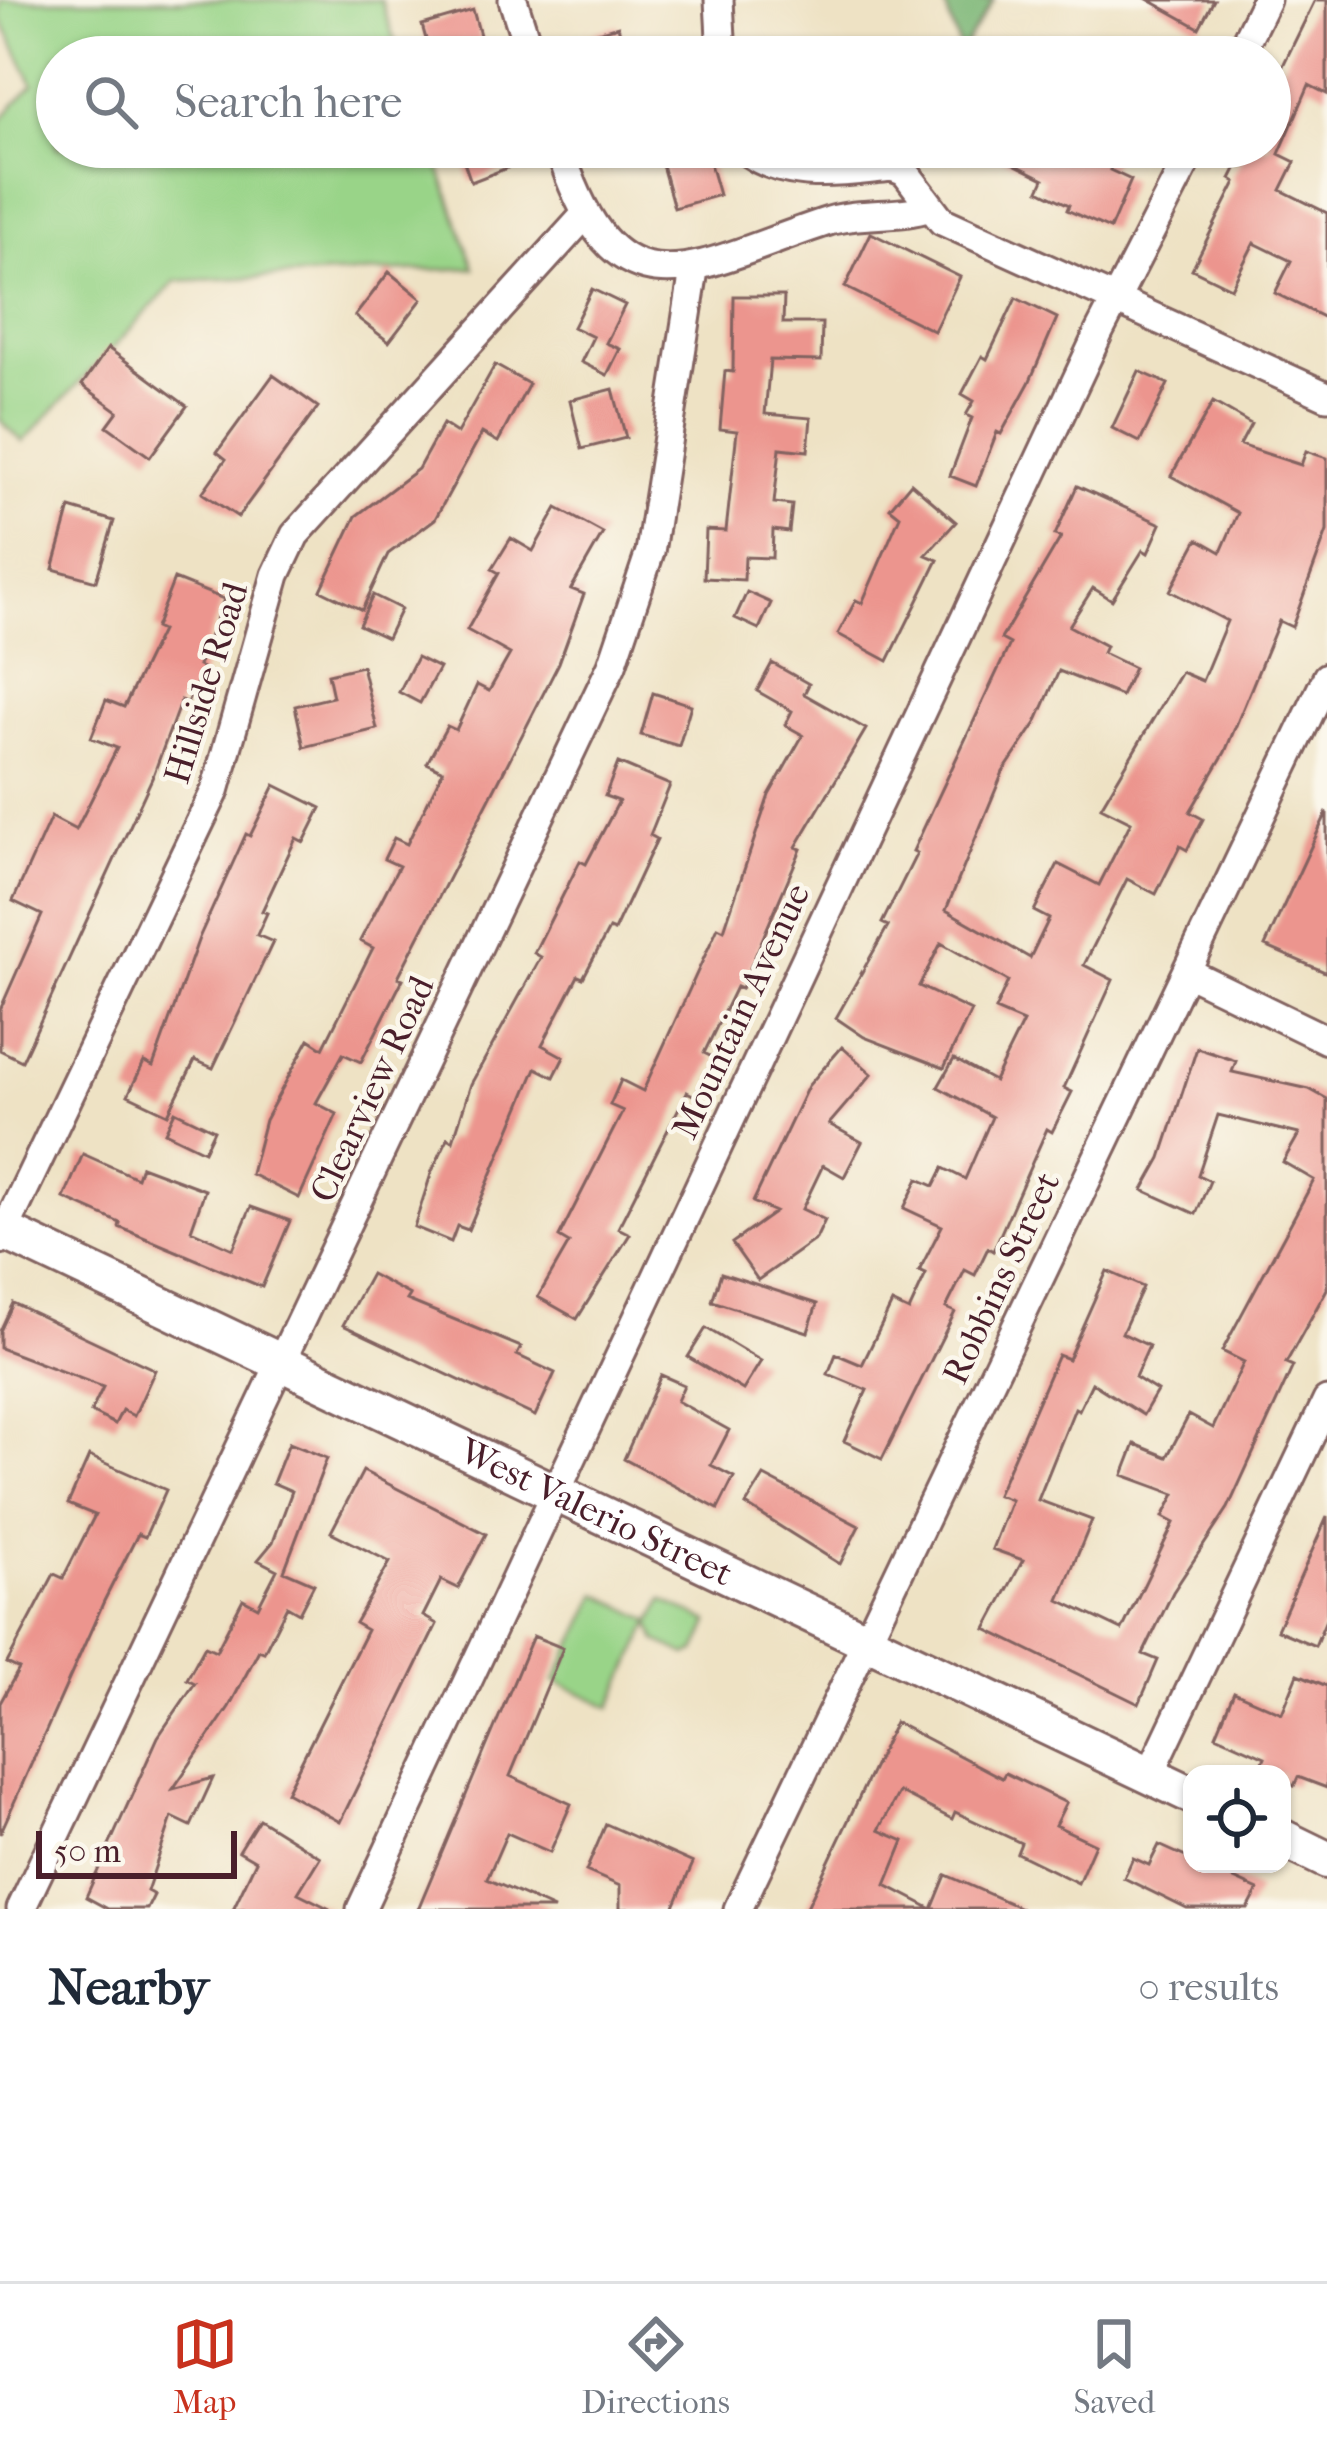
<!DOCTYPE html>
<html lang="en">
<head>
<meta charset="utf-8">
<style>
  body { margin:0; font-family:"IM FELL French Canon",serif; background:#f6f6f7; color:#1f2937 }
  .controls { position:absolute; right:36px; bottom:36px; display:grid; overflow:hidden; border-radius:24px; box-shadow:0 3px 9px #0004 }
  .controls button { width:108px; height:108px; display:grid; place-items:center; padding:0; border:0; border-bottom:3px solid #e0e1e3; background:#fff; color:#1f2937; font:60px sans-serif }
  .scale { position:absolute; left:36px; bottom:30px; width:201px; box-sizing:border-box; padding-left:12px; border:6px solid #4a1f2b; border-top:0; font-size:33px; line-height:42px; white-space:nowrap; color:#4a1f2b; -webkit-text-stroke:9px #fbf7ec; paint-order:stroke }
  .list { margin:0; padding:0; list-style:none }
  h2 { display:flex; justify-content:space-between; align-items:center; height:156px; margin:0; padding:0 48px; font-size:51px }
  h2 small { font-size:39px; font-weight:400; color:#747a83 }
  .icon { flex:none; width:66px; height:66px; fill:none; stroke:currentColor; stroke-width:2; stroke-linecap:round; stroke-linejoin:round }
  .map { position:relative; flex:none; width:1327px; height:1909px; overflow:hidden }
  .search { position:absolute; background:#fff; box-shadow:0 3px 9px #0004; left:36px; right:36px; top:36px; height:132px; display:flex; align-items:center; gap:30px; box-sizing:border-box; padding:0 42px; border-radius:66px; color:#747a83; font-size:45px }
  .sheet { height:372px; background:#fff }
  nav { display:flex; justify-content:space-around; align-items:center; box-sizing:border-box; height:168px; border-top:3px solid #e0e1e3; background:#fff; font-size:33px; color:#747a83 }
  nav a { display:grid; justify-items:center; gap:6px }
  nav .on { color:#c8321e }
  .map>svg:first-child { display:block }
</style>
</head>
<body>
<div class="map">
<svg width="1327" height="1909" viewBox="0 0 1327 1909">
  <rect width="100%" height="100%" fill="#fbf7ec"/>
  <filter id="ink" filterUnits="userSpaceOnUse"><feTurbulence type="fractalNoise" baseFrequency=".00833" numOctaves="2"/><feDisplacementMap in="SourceGraphic" scale="24" xChannelSelector="R" yChannelSelector="G"/><feConvolveMatrix kernelMatrix="1 2 1 2 8 2 1 2 1" color-interpolation-filters="sRGB"/></filter>
  <filter id="wash" filterUnits="userSpaceOnUse"><feTurbulence type="fractalNoise" baseFrequency=".004" numOctaves="4" result="noise"/><feDisplacementMap in="SourceGraphic" scale="48" xChannelSelector="R" yChannelSelector="G"/><feGaussianBlur stdDeviation="2.7" result="paint"/><feColorMatrix in="noise" values="0 0 0 0 0 0 0 0 0 0 0 0 0 0 0 0 0 1.4 0 .05"/><feComposite in="paint" operator="in"/></filter>
  <g filter="url(#wash)">
    <rect width="100%" height="100%" fill="#eee2c4"/>
    <path fill="#99d488" stroke="#727a5a" stroke-width="3" d="M 0,0 L 381,0 L 400,57 L 57,57 L 57,147 L 432,147 L 474,268 L 176,281 L 23,442 L 0,420 L 0,121 L 33,84 L 0,17 Z
      M 598,1594 L 652,1621 L 663,1600 L 709,1622 L 696,1652 L 687,1655 L 657,1641 L 650,1623 L 611,1707 L 555,1681 Z"/>
    <path fill="#7ab674" stroke="#626a50" stroke-width="3" d="M 943,0 L 994,0 L 961,51 Z"/>
    <g id="blocks">
      <path fill="#ec958e" d="M 1149,0 L 1214,0 L 1199,28 Z
        M 1315,0 L 1327,0 L 1327,94 L 1309,85 L 1279,154 L 1295,162 L 1281,190 L 1327,213 L 1327,319 L 1275,293 L 1291,261 L 1254,243 L 1231,288 L 1192,269 L 1236,182 L 1231,179 L 1247,147 L 1270,147 L 1270,92 Z
        M 473,10 L 486,57 L 431,57 L 422,25 Z
        M 618,26 L 627,57 L 579,57 L 573,39 Z
        M 459,147 L 500,147 L 507,168 L 471,182 Z
        M 657,147 L 696,147 L 698,160 L 708,157 L 719,195 L 674,208 Z
        M 980,147 L 1073,147 L 1090,156 L 1094,147 L 1105,147 L 1117,152 L 1110,170 L 1131,180 L 1110,229 L 1067,210 L 1069,205 L 1039,190 L 1044,179 Z
        M 871,233 L 960,277 L 934,331 L 845,287 Z
        M 389,272 L 422,299 L 389,342 L 355,316 Z
        M 592,289 L 625,305 L 606,343 L 620,349 L 607,375 L 581,362 L 593,337 L 573,327 Z
        M 734,296 L 784,296 L 783,323 L 822,323 L 821,361 L 770,360 L 765,414 L 811,418 L 808,451 L 780,448 L 774,503 L 792,505 L 789,532 L 773,530 L 772,558 L 745,557 L 744,580 L 704,578 L 706,530 L 726,531 L 737,431 L 720,429 L 725,371 L 733,372 Z
        M 1016,298 L 1057,318 L 1029,383 L 1001,434 L 997,432 L 976,486 L 950,476 L 972,418 L 966,415 L 974,401 L 962,394 L 982,356 L 987,359 Z
        M 108,348 L 187,406 L 150,457 L 107,426 L 118,411 L 82,385 Z
        M 495,365 L 529,384 L 498,442 L 482,433 L 435,519 L 388,554 L 362,610 L 321,590 L 356,516 L 418,469 L 443,424 L 457,433 Z
        M 1139,371 L 1168,384 L 1140,442 L 1112,428 Z
        M 273,375 L 318,407 L 238,517 L 202,493 L 226,459 L 217,452 Z
        M 613,389 L 626,438 L 582,449 L 570,400 Z
        M 1213,402 L 1251,424 L 1240,445 L 1301,465 L 1306,451 L 1327,458 L 1327,531 L 1292,627 L 1279,621 L 1225,752 L 1190,812 L 1203,819 L 1187,850 L 1180,846 L 1156,894 L 1127,879 L 1084,965 L 1113,980 L 1064,1088 L 1072,1092 L 1052,1132 L 1047,1129 L 993,1251 L 988,1248 L 975,1275 L 965,1270 L 946,1308 L 955,1312 L 882,1459 L 844,1441 L 867,1390 L 828,1374 L 836,1354 L 862,1365 L 892,1303 L 909,1311 L 926,1274 L 919,1271 L 942,1226 L 904,1208 L 918,1179 L 934,1186 L 943,1168 L 965,1179 L 992,1117 L 938,1087 L 954,1059 L 994,1081 L 1023,1022 L 995,1010 L 1008,981 L 941,943 L 919,986 L 971,1011 L 944,1068 L 864,1037 L 836,1018 L 888,926 L 882,923 L 917,853 L 913,851 L 1010,644 L 1001,639 L 1061,537 L 1055,535 L 1077,486 L 1161,524 L 1148,553 L 1143,550 L 1112,600 L 1093,588 L 1069,626 L 1106,646 L 1103,653 L 1134,668 L 1121,696 L 1059,671 L 1036,723 L 1003,772 L 946,910 L 1030,958 L 1049,919 L 1034,911 L 1058,864 L 1099,885 L 1131,822 L 1101,807 L 1181,672 L 1202,681 L 1227,621 L 1170,591 L 1198,539 L 1221,552 L 1238,513 L 1171,476 Z
        M 911,483 L 956,522 L 926,555 L 938,560 L 888,661 L 838,634 L 856,600 L 862,603 L 900,516 L 890,508 Z
        M 70,508 L 114,521 L 96,581 L 53,569 Z
        M 557,508 L 603,533 L 571,589 L 584,594 L 559,663 L 398,977 L 403,979 L 361,1062 L 343,1054 L 316,1103 L 337,1114 L 299,1198 L 251,1174 L 265,1120 L 309,1039 L 323,1048 L 373,948 L 360,941 L 399,866 L 384,859 L 394,838 L 407,844 L 443,771 L 427,763 L 447,726 L 456,730 L 477,685 L 489,691 L 510,654 L 467,630 L 499,573 L 492,569 L 511,538 L 533,551 Z
        M 174,579 L 224,599 L 198,666 L 204,669 L 187,703 L 181,700 L 153,776 L 22,1061 L 0,1050 L 0,1010 L 42,915 L 13,901 L 51,817 L 76,830 L 117,748 L 91,738 L 106,700 L 124,707 L 161,631 L 155,628 Z
        M 747,592 L 771,603 L 759,629 L 735,618 Z
        M 373,595 L 401,609 L 387,638 L 359,625 Z
        M 417,657 L 439,668 L 420,703 L 399,692 Z
        M 772,663 L 809,684 L 804,694 L 866,729 L 796,847 L 801,849 L 741,989 L 736,987 L 704,1053 L 714,1058 L 695,1096 L 687,1092 L 618,1228 L 630,1234 L 577,1319 L 538,1297 L 569,1243 L 559,1237 L 623,1111 L 610,1105 L 621,1080 L 643,1091 L 718,927 L 724,930 L 769,795 L 803,735 L 785,725 L 792,711 L 757,691 Z
        M 362,666 L 377,729 L 304,747 L 295,706 L 333,697 L 328,674 Z
        M 653,693 L 691,705 L 679,746 L 641,735 Z
        M 618,763 L 670,785 L 650,835 L 657,839 L 614,931 L 609,929 L 583,978 L 578,976 L 542,1045 L 564,1057 L 554,1077 L 536,1068 L 468,1230 L 457,1226 L 451,1242 L 414,1227 L 432,1171 L 448,1138 L 453,1141 L 471,1084 L 541,957 L 534,953 L 580,861 L 586,864 L 619,801 L 605,796 Z
        M 275,785 L 321,808 L 304,842 L 296,838 L 262,911 L 267,913 L 257,935 L 273,942 L 213,1068 L 195,1060 L 168,1114 L 128,1095 L 144,1062 L 153,1066 L 199,938 L 246,834 L 250,836 Z
        M 1327,812 L 1327,973 L 1265,946 Z
        M 842,1047 L 872,1074 L 829,1124 L 862,1142 L 844,1177 L 823,1165 L 802,1209 L 825,1220 L 816,1239 L 758,1280 L 732,1243 L 775,1212 L 753,1202 L 808,1086 Z
        M 1197,1048 L 1236,1061 L 1232,1072 L 1309,1089 L 1327,1099 L 1327,1289 L 1286,1363 L 1293,1366 L 1228,1508 L 1173,1592 L 1143,1654 L 1158,1660 L 1139,1704 L 986,1629 L 1023,1560 L 992,1549 L 1011,1500 L 997,1495 L 1058,1355 L 1068,1359 L 1107,1271 L 1143,1287 L 1122,1333 L 1149,1346 L 1135,1377 L 1157,1391 L 1143,1415 L 1092,1383 L 1079,1410 L 1075,1408 L 1038,1500 L 1092,1520 L 1059,1600 L 1122,1630 L 1174,1523 L 1163,1517 L 1175,1494 L 1123,1475 L 1135,1444 L 1167,1457 L 1189,1415 L 1213,1428 L 1244,1362 L 1222,1351 L 1314,1180 L 1283,1162 L 1299,1134 L 1218,1115 L 1198,1175 L 1210,1181 L 1196,1214 L 1143,1190 L 1161,1158 Z
        M 175,1111 L 214,1130 L 204,1151 L 165,1132 Z
        M 83,1154 L 137,1178 L 141,1166 L 205,1190 L 191,1230 L 233,1249 L 251,1207 L 290,1221 L 262,1287 L 119,1227 L 120,1223 L 64,1198 Z
        M 721,1273 L 817,1304 L 808,1332 L 712,1301 Z
        M 371,1274 L 410,1295 L 407,1300 L 521,1347 L 517,1355 L 555,1373 L 535,1416 L 343,1325 Z
        M 13,1303 L 155,1370 L 134,1416 L 122,1410 L 115,1424 L 91,1412 L 103,1387 L 0,1348 L 0,1331 Z
        M 706,1328 L 761,1361 L 743,1390 L 688,1357 Z
        M 661,1375 L 684,1385 L 677,1401 L 729,1430 L 711,1465 L 734,1477 L 718,1509 L 624,1459 Z
        M 289,1443 L 327,1458 L 284,1571 L 314,1584 L 299,1613 L 287,1606 L 264,1652 L 259,1650 L 229,1707 L 173,1789 L 213,1778 L 191,1826 L 172,1817 L 147,1891 L 154,1895 L 147,1909 L 108,1909 L 86,1897 L 158,1737 L 195,1683 L 187,1679 L 205,1646 L 216,1651 L 243,1599 L 258,1607 L 277,1570 L 258,1560 L 273,1542 L 292,1491 L 273,1483 Z
        M 89,1456 L 166,1490 L 145,1537 L 138,1534 L 104,1601 L 0,1834 L 0,1703 L 19,1669 L 7,1663 L 54,1574 L 63,1578 L 95,1515 L 68,1504 Z
        M 363,1471 L 486,1534 L 458,1588 L 441,1580 L 423,1616 L 437,1624 L 340,1822 L 286,1792 L 367,1630 L 355,1623 L 390,1562 L 331,1532 Z
        M 764,1476 L 859,1526 L 840,1564 L 746,1505 Z
        M 1327,1517 L 1327,1617 L 1315,1646 L 1277,1630 Z
        M 533,1636 L 563,1648 L 510,1776 L 571,1804 L 550,1852 L 507,1833 L 487,1879 L 554,1909 L 418,1909 Z
        M 1298,1674 L 1327,1686 L 1327,1788 L 1298,1777 L 1294,1786 L 1282,1781 L 1282,1774 L 1259,1771 L 1265,1757 L 1216,1735 L 1234,1692 L 1282,1713 Z
        M 895,1722 L 1002,1778 L 1005,1773 L 1066,1803 L 1055,1825 L 1095,1844 L 1078,1883 L 1017,1853 L 1021,1843 L 955,1812 L 952,1819 L 899,1792 L 879,1830 L 904,1841 L 886,1885 L 932,1909 L 946,1875 L 1023,1909 L 806,1909 Z
        M 259,1819 L 320,1857 L 298,1893 L 330,1909 L 233,1909 L 256,1861 L 239,1851 Z
        M 606,1824 L 693,1863 L 673,1909 L 620,1909 L 620,1886 L 586,1871 Z
        M 1159,1845 L 1258,1890 L 1248,1909 L 1187,1909 L 1124,1878 L 1133,1858 L 1149,1865 Z"/>
    </g>
  </g>
  <g filter="url(#ink)">
    <use href="#blocks" fill-opacity="0" stroke="#836361" stroke-width="3"/>
    <g fill="none" stroke-linecap="round" stroke-linejoin="round">
      <defs>
        <path id="minor" d="M 513,0 L 531,57
          M 719,0 L 722,57
          M 1238,57 L 1266,0
          M 559,147 C 617,330 695,264 829,221 C 863,211 898,218 930,207
          M 742,147 C 780,183 844,172 892,167 L 905,172 L 942,221 L 1327,396
          M 1187,972 L 1327,1040
          M 0,1240 L 215,791 L 276,575 L 295,535 L 584,216
          M 1150,1774 L 1327,1401
          M 21,1909 L 612,665 L 650,552 L 694,270
          M 361,1909 L 1099,332 L 1194,147
          M 738,1909 L 1327,677"/>
        <g id="tertiary">
          <path id="s1" d="M 0,1229 L 1192,1795"/>
          <path d="M 1282,1838 L 1327,1860"/>
        </g>
      </defs>
      <use href="#minor" stroke="#836361" stroke-width="33"/>
      <use href="#tertiary" stroke="#836361" stroke-width="42"/>
      <use href="#minor" stroke="#fff" stroke-width="27"/>
      <use href="#tertiary" stroke="#fff" stroke-width="36"/>
    </g>
  </g>
  <g text-anchor="middle" dominant-baseline="central" stroke-width="9" stroke-linejoin="round" paint-order="stroke">
    <g font-size="36" fill="#4a1f2b" stroke="#fbf7ec">
      <text transform="translate(206 683) rotate(-73)">Hillside Road</text>
      <text transform="translate(741 1011) rotate(-65)">Mountain Avenue</text>
      <text transform="translate(372 1089) rotate(-65)">Clearview Road</text>
      <text transform="translate(1001 1278) rotate(-65)">Robbins Street</text>
      <text stroke="none"><textPath href="#s1" startOffset="660">West Valerio Street</textPath></text>
    </g>
  </g>
</svg>
<div class="controls">
<button><svg class="icon" aria-label="locate" viewBox="0 0 24 24"><circle cx="12" cy="12" r="6"/><path d="M12 2v4M12 18v4M2 12h4M18 12h4"/></svg></button>
</div>
<div class="scale">50 m</div>
<div class="search"><svg class="icon" aria-label="search" viewBox="0 0 24 24"><circle cx="10" cy="10" r="6"/><path d="M15 15l6 6"/></svg>Search here</div>
</div>
<section class="sheet">
<h2>Nearby<small>0 results</small></h2>
<ul class="list">
</ul>
</section>
<nav>
<a class="on"><svg class="icon" aria-label="map" viewBox="0 0 24 24"><path d="M3 6l6-2 6 2 6-2v14l-6 2-6-2-6 2zM9 4v14M15 6v14"/></svg>Map</a>
<a><svg class="icon" aria-label="directions" viewBox="0 0 24 24"><path d="M12 3l9 9-9 9-9-9zM9 14v-3h6M13 9l2 2-2 2"/></svg>Directions</a>
<a><svg class="icon" aria-label="saved" viewBox="0 0 24 24"><path d="M7 4h10v16l-5-4-5 4z"/></svg>Saved</a>
</nav>
</body>
</html>
